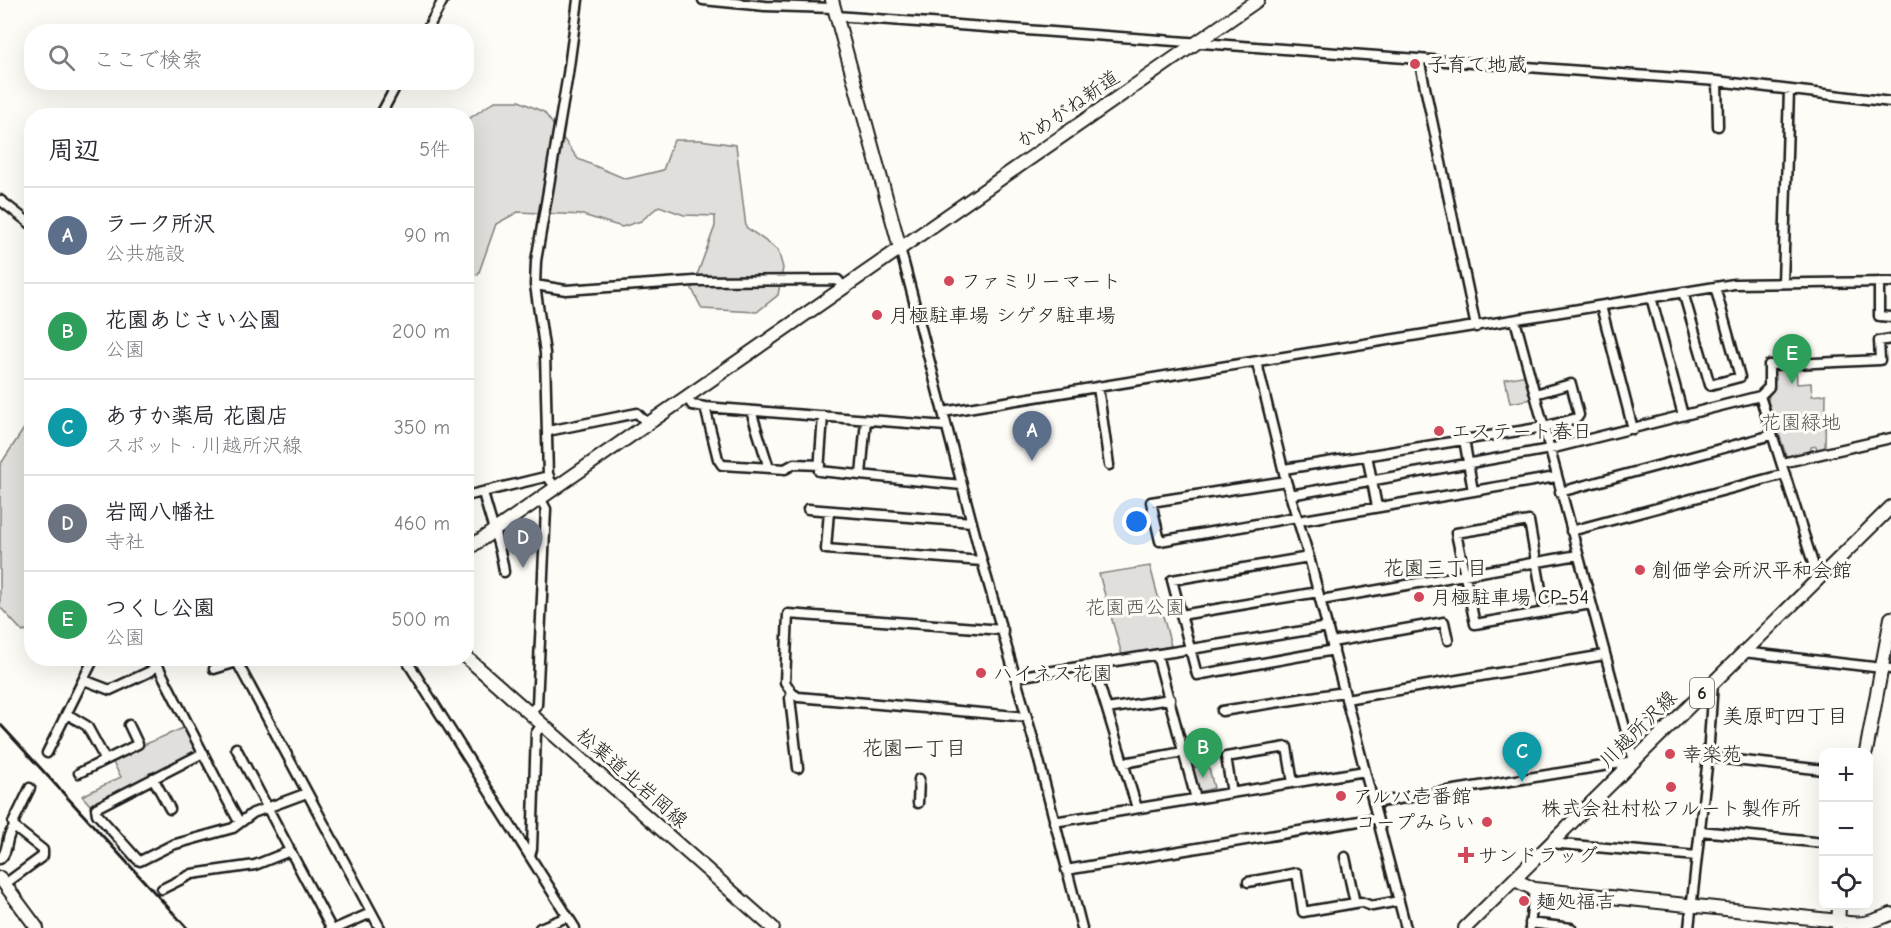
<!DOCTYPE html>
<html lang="ja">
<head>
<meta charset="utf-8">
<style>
  body { margin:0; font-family:"Comic Neue","Klee One",sans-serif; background:#f2f2f3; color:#2b2b33 }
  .controls { position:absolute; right:18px; bottom:18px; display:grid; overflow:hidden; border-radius:12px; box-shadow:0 6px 24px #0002 }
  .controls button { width:54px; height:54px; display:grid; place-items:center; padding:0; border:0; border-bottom:2px solid #e1e1e2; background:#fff; color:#2b2b33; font:30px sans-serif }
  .you { position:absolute; left:1137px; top:522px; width:21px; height:21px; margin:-15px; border:4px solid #fff; border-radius:50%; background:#1a73e8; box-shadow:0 0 0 9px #1a73e833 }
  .badge { display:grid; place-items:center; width:39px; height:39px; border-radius:50%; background:#d93025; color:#fff; font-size:20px; font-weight:700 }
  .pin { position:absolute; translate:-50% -50px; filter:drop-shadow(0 2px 3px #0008) }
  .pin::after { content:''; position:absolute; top:32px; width:21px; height:18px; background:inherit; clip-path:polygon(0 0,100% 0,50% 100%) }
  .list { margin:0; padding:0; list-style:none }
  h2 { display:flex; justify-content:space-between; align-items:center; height:78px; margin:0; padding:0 24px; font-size:26px }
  h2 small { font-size:20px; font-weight:400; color:#7c7c81 }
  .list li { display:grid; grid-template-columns:39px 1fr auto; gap:18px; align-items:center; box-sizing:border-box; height:96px; padding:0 24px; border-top:2px solid #e1e1e2 }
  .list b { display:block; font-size:22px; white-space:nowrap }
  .list p { margin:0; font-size:20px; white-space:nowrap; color:#7c7c81 }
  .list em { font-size:20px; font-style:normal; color:#7c7c81 }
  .icon { flex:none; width:33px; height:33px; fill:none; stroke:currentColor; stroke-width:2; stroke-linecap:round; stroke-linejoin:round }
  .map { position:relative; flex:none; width:1891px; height:928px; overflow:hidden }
  .search { position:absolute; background:#fff; box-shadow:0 6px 24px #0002; left:24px; top:24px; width:450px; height:66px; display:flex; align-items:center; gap:15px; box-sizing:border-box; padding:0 21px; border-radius:24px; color:#7c7c81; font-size:22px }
  .panel { position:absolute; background:#fff; box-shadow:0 6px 24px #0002; left:24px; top:108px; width:450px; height:558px; border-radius:24px }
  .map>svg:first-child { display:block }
</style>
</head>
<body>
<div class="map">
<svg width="1891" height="928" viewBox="0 0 1891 928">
  <rect width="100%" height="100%" fill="#fdfcf7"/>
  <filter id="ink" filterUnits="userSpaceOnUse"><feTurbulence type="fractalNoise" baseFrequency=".0167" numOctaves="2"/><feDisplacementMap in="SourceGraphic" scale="12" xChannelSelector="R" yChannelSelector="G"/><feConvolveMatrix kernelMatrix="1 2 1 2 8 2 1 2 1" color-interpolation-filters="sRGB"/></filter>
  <g filter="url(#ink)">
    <path fill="#e0dfdb" stroke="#7e7e7c" stroke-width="1.5" d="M 495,101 L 519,101 L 544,112 L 578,159 L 626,179 L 663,170 L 674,140 L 700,140 L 736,145 L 746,227 L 778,250 L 783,268 L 778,295 L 757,312 L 702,309 L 692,289 L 715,226 L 715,216 L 684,215 L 659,206 L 641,221 L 622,227 L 583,215 L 518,212 L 496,224 L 478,275 L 467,273 L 466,126 L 470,118 Z
      M 1778,368 L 1796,368 L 1797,384 L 1811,383 L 1812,396 L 1826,394 L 1825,449 L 1818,451 L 1816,446 L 1811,447 L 1811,452 L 1787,458 L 1768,401 C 1768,394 1773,389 1773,381 L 1776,380 L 1776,378 L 1773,378 L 1773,373 Z
      M 1527,375 L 1533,399 L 1510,403 L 1505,379 Z
      M 31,418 L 32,627 L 23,632 L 0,607 L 0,465 Z
      M 1150,566 L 1171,646 L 1122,655 L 1099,574 Z
      M 183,728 L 197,753 L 90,805 L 82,796 L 121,777 L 111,759 Z
      M 1208,764 L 1214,788 L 1199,792 L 1193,768 Z"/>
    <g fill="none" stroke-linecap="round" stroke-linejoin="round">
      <defs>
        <path id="street" d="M 703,0 L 765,6 L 834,8
          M 836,16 L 1717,81 L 1891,102
          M 426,32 L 443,0
          M 1419,59 L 1476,327
          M 1717,81 L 1718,126
          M 380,116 L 398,82
          M 0,200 L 32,225
          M 900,248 L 982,561 L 1036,749 L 1082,928
          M 1879,282 L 1879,316 L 1891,317
          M 1783,283 L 1789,90
          M 535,285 L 566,290 L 694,281 L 838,280 L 843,287
          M 1683,292 L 1710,385 L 1740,377 L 1715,287
          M 1651,297 L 1683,415
          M 1601,306 L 1633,429
          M 1257,363 L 1286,481 L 1309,557 L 1406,928
          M 1098,387 L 1109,465
          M 686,396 L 692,405 L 705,407 L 946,426
          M 1760,396 L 1769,387 L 1769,365 L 1880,360 L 1879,341 L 1891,339
          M 705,407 L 718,459 L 722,465 L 785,469 L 794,464 L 820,465
          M 751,411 L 769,468
          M 943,412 L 1734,284 L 1891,282
          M 823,416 L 819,471 L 962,485
          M 548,431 L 637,413 L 647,423
          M 1464,439 L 1473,491
          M 1367,455 L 1377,507
          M 1782,463 L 1891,438
          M 1284,469 L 1544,427 L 1577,418 L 1579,415 L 1571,384 L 1535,394
          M 861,475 L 866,420
          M 1286,481 L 1151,502 L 1160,541 L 1297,517
          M 555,487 L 548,477 L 545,353 L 535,285 L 536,261 L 568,74 L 578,0
          M 483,492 C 489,519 501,545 504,572
          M 1560,492 L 1772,435
          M 1290,495 L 1550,449 L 1760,396 L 1818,579
          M 466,496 L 549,476
          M 808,509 L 972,522
          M 829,511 L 826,549 L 982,561
          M 1298,521 L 1556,477
          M 1571,531 L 1785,474
          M 1309,557 L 1172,580 L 1197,675 L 1334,650
          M 1321,600 L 1578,555
          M 1545,612 L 1529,521 L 1456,533 L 1475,624 L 1591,604
          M 1181,615 L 1318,592
          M 1332,642 L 1444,622 L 1448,640
          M 1743,652 L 1891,669
          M 1157,655 L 1196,799
          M 144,658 L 155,665 L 160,670 L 223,792 L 237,818 L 241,822
          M 405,658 L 575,928
          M 1093,664 L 1137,808
          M 214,669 L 237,662 L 380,928
          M 1016,677 L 1328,627
          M 84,680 L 110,690 L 151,671 L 155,665
          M 792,693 L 798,697 L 1027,717
          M 1346,699 L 1604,655
          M 1107,709 L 1170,699
          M 1222,711 L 1344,692
          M 529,713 L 537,705 L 546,509 L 540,498
          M 67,714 L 87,726 L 105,759
          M 236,748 L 331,928
          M 47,753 L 94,658
          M 203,753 L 96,808 L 97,814 L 138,860 L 140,861 L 172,845 L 233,828 L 253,813 L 307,793
          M 1708,757 L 1824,770
          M 1124,763 L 1183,752
          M 798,768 L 790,698 L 792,693 L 785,682 L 788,614 L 1003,630
          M 79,773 L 138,744 L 129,725
          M 153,778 L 170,809
          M 1232,793 L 1226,757 L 1287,747 L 1293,783
          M 918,803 L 919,779
          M 1374,803 L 1634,761 L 1515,320
          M 1054,822 L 1365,771
          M 1700,831 L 1824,843
          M 1550,843 L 1697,856
          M 530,856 L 532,849 L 536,733 L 542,725
          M 0,859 C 10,851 4,837 14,828
          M 1066,870 L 1377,818
          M 1248,882 L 1297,873 L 1303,912 L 1355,903 L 1345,857
          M 5,884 L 43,856 L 43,850 L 14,827 L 13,823 L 30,788
          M 162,889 L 192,874 L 255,865 L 290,851
          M 1355,903 L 1361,902 L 1372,906 L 1399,901
          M 1530,923 L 1571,928
          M 1530,927 L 1534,889
          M 337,928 L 371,913
          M 540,928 L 567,917
          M 1689,928 L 1708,757 L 1713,682"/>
        <path id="secondary" d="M 832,0 L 900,248
          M 466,550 L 1258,0
          M 466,657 L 773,928
          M 1866,752 L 1891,618
          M 1515,880 L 1534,889 L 1839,921 C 1859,927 1872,922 1891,914
          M 1838,928 L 1839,906"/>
        <path id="primary" d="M 0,878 L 37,928
          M 1465,928 L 1891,507"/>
      </defs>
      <use href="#street" stroke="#1c1c1c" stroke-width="13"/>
      <use href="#secondary" stroke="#1c1c1c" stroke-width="16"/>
      <use href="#primary" stroke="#1c1c1c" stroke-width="16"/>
      <use href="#street" stroke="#fdfcf7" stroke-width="8"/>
      <use href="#secondary" stroke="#fdfcf7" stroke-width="12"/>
      <use href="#primary" stroke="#fdfcf7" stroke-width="12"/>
      <path stroke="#1c1c1c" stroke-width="3" d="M 0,724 L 187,928"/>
    </g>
  </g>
  <g fill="#d1495b" stroke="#fdfcf7" stroke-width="2">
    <circle cx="1415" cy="64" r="6"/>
    <circle cx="949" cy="281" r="6"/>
    <circle cx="877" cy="315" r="6"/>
    <circle cx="1439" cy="431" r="6"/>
    <circle cx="1640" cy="570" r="6"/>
    <circle cx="1419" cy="597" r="6"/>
    <circle cx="981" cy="673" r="6"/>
    <circle cx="1670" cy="754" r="6"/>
    <circle cx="1671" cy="787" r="6"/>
    <circle cx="1341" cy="796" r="6"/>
    <circle cx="1487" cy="822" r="6"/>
    <path d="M1463 846h6v6h6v6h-6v6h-6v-6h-6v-6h6z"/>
    <circle cx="1524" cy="901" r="6"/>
  </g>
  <g text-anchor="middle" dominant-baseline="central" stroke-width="6" stroke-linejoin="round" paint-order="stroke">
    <rect fill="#fdfcf7" stroke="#605f5e" stroke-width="1.5" x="1690" y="678" width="24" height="30" rx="4.5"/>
    <g font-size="18" font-weight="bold" fill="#1c1c1c">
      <text x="1702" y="693">6</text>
    </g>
    <g font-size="20" fill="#1c1c1c" stroke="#fdfcf7" text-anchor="start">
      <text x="1427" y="64">子育て地蔵</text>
      <text x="961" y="281">ファミリーマート</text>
      <text x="889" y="315">月極駐車場 シゲタ駐車場</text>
      <text x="1451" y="431">エステート春日</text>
      <text x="1652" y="570">創価学会所沢平和会館</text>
      <text x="1431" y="597">月極駐車場 CP-54</text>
      <text x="993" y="673">ハイネス花園</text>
      <text x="1682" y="754">幸楽苑</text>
      <text x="1353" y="796">アルバ壱番館</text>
      <text x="1671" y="808" text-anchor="middle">株式会社村松フルート製作所</text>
      <text x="1475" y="822" text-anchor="end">コープみらい</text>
      <text x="1478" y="855">サンドラッグ</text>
      <text x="1536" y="901">麺処福吉</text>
    </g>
    <g font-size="20" fill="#1c1c1c" stroke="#fdfcf7">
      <text transform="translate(1068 109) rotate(-35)">かめがね新道</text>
      <text transform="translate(1638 729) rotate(-45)">川越所沢線</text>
      <text transform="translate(632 778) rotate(41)">松葉道北岩岡線</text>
    </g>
    <g font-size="20" fill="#575655" stroke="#fdfcf7">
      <text x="1801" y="422">花園緑地</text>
      <text x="1135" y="607">花園西公園</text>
    </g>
    <g font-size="21" fill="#1c1c1c" stroke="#fdfcf7">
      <text x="1435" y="568">花園三丁目</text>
      <text x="1785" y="716">美原町四丁目</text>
      <text x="914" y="748">花園一丁目</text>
    </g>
  </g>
</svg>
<div class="controls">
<button>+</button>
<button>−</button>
<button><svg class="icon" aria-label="locate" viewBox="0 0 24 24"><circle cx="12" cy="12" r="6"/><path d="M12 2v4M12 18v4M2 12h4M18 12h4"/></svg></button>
</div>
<div class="you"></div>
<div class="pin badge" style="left:1032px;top:461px;background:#5c6f8a">A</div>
<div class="pin badge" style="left:1203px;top:778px;background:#2e9e5b">B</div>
<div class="pin badge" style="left:1522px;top:782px;background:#0f9aa8">C</div>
<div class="pin badge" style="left:523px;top:568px;background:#6b7280">D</div>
<div class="pin badge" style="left:1792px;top:384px;background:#2e9e5b">E</div>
<div class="search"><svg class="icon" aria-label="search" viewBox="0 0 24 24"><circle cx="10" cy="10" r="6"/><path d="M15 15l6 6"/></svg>ここで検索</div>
<section class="panel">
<h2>周辺<small>5件</small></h2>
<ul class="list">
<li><span class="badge" style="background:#5c6f8a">A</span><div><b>ラーク所沢</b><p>公共施設</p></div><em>90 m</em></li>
<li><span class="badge" style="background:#2e9e5b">B</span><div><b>花園あじさい公園</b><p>公園</p></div><em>200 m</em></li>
<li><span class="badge" style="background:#0f9aa8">C</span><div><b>あすか薬局 花園店</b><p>スポット · 川越所沢線</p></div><em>350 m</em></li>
<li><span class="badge" style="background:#6b7280">D</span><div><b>岩岡八幡社</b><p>寺社</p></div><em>460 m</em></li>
<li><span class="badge" style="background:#2e9e5b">E</span><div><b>つくし公園</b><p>公園</p></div><em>500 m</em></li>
</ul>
</section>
</div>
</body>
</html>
